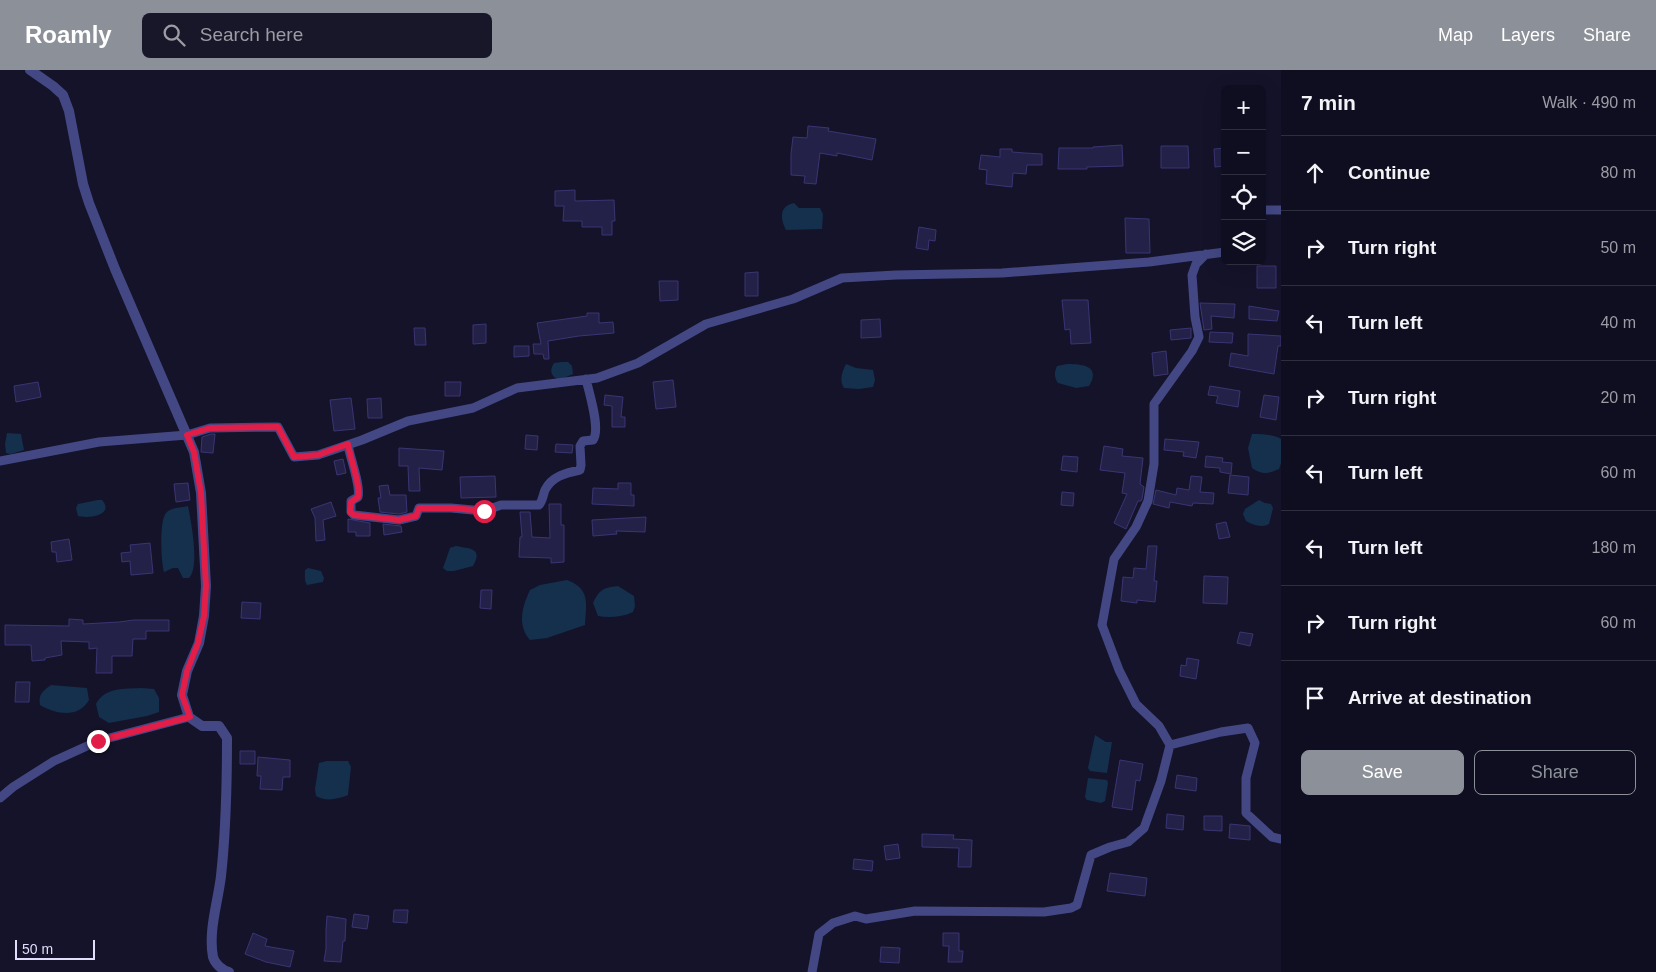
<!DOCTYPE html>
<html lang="en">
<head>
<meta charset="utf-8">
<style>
  body { margin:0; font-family:Arial,sans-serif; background:#181729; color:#f1f3f6 }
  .controls { position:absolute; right:15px; top:15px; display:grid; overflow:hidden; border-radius:8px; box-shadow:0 5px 20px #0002 }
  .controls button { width:45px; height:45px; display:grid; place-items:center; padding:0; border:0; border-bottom:1px solid #2f2e3e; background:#0f0e20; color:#f1f3f6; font:25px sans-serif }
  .scale { position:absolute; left:15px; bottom:12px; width:80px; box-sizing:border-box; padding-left:5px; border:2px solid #dfdffc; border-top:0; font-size:14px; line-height:18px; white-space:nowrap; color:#dfdffc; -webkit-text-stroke:4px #14132a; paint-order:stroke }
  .stop { position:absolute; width:15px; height:15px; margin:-11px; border:4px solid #e11d48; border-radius:50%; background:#fff }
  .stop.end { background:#e11d48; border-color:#fff; box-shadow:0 1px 5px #0008 }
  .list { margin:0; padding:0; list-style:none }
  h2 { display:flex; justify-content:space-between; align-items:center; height:65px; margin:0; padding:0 20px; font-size:21px }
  h2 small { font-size:16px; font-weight:400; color:#9b9ca5 }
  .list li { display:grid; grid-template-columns:32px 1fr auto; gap:15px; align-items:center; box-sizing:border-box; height:75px; padding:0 20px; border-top:1px solid #2f2e3e }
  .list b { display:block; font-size:19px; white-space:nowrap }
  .list em { font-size:16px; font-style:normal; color:#9b9ca5 }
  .actions { display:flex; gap:10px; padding:15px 20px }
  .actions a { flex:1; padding:11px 0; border:1px solid #8c9099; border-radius:8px; text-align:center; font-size:18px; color:#8c9099 }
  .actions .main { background:#8c9099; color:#fff }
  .icon { flex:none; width:28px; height:28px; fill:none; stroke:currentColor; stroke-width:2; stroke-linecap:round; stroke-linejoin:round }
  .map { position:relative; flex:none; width:1281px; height:902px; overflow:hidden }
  header { display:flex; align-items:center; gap:30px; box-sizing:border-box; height:70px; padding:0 25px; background:#8c9099; color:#fff }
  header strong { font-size:24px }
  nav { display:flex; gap:28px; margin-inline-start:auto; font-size:18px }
  .search { width:350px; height:45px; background:#181729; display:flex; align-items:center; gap:12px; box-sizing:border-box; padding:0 18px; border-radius:8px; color:#9b9ca5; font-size:19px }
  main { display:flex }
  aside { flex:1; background:#0f0e20 }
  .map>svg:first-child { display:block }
</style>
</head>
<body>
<header>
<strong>Roamly</strong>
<div class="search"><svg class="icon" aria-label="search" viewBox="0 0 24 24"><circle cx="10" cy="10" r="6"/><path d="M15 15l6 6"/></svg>Search here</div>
<nav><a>Map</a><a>Layers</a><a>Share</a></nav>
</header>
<main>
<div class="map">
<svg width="1281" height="902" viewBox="0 0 1281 902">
  <rect width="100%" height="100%" fill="#14132a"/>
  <path fill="#14304d" d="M 794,133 L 799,138 L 820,138 L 823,144 L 822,159 L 786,160 C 780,149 779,136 794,133 Z
    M 562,292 L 568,292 L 572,296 L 573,304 L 559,310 C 551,306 549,301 554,293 Z
    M 846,294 L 856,298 L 873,300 L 875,310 L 873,317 L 859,319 L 844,318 C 839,310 842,302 846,294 Z
    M 1067,294 C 1083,294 1101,296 1089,316 L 1076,318 L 1058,313 C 1054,307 1054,303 1057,296 Z
    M 7,363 L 21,364 L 24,380 L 11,384 L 6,383 L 5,374 Z
    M 1252,364 C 1263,364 1272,364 1281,369 L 1281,393 L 1279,399 C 1268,404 1262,405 1252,398 L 1248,378 Z
    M 98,430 L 102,430 C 115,445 89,449 78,446 L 76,438 L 78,434 Z
    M 1259,430 L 1265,433 L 1271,434 L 1273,438 L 1269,454 C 1262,458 1253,455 1246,451 L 1243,444 L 1245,439 Z
    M 188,436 C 191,451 200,497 189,508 L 183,508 L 178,498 L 173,498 L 164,502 C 161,492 159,451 166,443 C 171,437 181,438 188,436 Z
    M 456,476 C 471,479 483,478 473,496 L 454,501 L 447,501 L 443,498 L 450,478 Z
    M 308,498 L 321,501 L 324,508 L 323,512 L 307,515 C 304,511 305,505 305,500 Z
    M 567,510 C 591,519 586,534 585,555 L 547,568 L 530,570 C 517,555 522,537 530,520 L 540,515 Z
    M 618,516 L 634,526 L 635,536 L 633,542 C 623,547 609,548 598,546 L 593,533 C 600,519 603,518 618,516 Z
    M 51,615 L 87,618 L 89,630 C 78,649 56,644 40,635 C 38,624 43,621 51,615 Z
    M 141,618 L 154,619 L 159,628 L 159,642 L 147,646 L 109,653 L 99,647 L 96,634 C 105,617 124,619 141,618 Z
    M 1095,665 L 1106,672 L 1112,672 L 1107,703 L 1090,701 L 1088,698 Z
    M 327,691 L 348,691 L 351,697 L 348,725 C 338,729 326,732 316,726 L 315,719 L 319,693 Z
    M 1088,708 L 1107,710 L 1108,713 L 1105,731 L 1101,733 L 1087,730 L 1085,727 Z"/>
  <path fill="#242149" stroke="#3a3573" d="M 808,56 L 829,58 L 828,61 L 876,69 L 872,90 L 837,83 L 837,86 L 820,83 L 816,114 L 804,113 L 805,106 L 791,105 L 791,84 L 793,67 L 807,68 Z
    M 1122,75 L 1123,96 L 1087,97 L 1087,99 L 1058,99 L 1059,78 L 1093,78 L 1093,77 Z
    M 1161,76 L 1188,76 L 1189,98 L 1161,98 Z
    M 1225,78 L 1225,96 L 1215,97 L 1214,79 Z
    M 1000,79 L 1012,79 L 1012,82 L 1025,83 L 1042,84 L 1042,95 L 1027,95 L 1026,104 L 1013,103 L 1012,117 L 986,114 L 987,100 L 979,99 L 981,85 L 1000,87 Z
    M 575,120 L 575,131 L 614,130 L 615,151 L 612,151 L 612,165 L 602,165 L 602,157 L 582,157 L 582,151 L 563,151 L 564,136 L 555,136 L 555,121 Z
    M 1125,148 L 1149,149 L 1150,183 L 1126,183 Z
    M 919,157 L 936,160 L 935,171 L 929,170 L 928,180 L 916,178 Z
    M 1257,196 L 1276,196 L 1276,218 L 1257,218 Z
    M 758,202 L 758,226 L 745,226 L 745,203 Z
    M 659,211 L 678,211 L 678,230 L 660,231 Z
    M 1062,230 L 1088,230 L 1091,273 L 1071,274 L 1070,259 L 1065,260 Z
    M 1200,233 L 1235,234 L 1234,248 L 1211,246 L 1212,259 L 1204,260 Z
    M 1249,236 L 1279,241 L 1277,251 L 1249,249 Z
    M 587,243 L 599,243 L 599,253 L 613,252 L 614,263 L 579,266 L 548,271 L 549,289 L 544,289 L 543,284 L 534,284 L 533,274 L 541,274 L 537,253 L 587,246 Z
    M 880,249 L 881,267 L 861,268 L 861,250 Z
    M 486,254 L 486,273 L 473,274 L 473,255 Z
    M 414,258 L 425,258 L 426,275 L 415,275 Z
    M 1191,258 L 1191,268 L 1171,270 L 1170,260 Z
    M 1210,262 L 1233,263 L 1232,273 L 1209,272 Z
    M 1248,264 L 1281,266 L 1281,276 L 1278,276 L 1274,304 L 1229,296 L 1231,283 L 1248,286 Z
    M 514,276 L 529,276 L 529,286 L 514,287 Z
    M 1166,281 L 1168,304 L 1154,306 L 1152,283 Z
    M 673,310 L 676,337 L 656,339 L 653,312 Z
    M 38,312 L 41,327 L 16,332 L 14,316 Z
    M 445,312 L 461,312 L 460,326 L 445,326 Z
    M 1210,316 L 1240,321 L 1238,337 L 1216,333 L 1218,326 L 1208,325 Z
    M 605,325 L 623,327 L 621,347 L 625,347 L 625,357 L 612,357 L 612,336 L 604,335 Z
    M 1264,325 L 1279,327 L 1276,350 L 1260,347 Z
    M 351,328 L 355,359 L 334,361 L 330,330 Z
    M 381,328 L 382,348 L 368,348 L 367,329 Z
    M 211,364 L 215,364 L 213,383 L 201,382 L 202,367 Z
    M 526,365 L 538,366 L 537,380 L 525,379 Z
    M 1165,369 L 1199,372 L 1196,388 L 1183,386 L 1184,382 L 1164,380 Z
    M 556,374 L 573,375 L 572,383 L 555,382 Z
    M 1104,376 L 1123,379 L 1122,386 L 1143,388 L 1140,414 L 1144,417 L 1142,429 L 1141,431 L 1138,431 L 1126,459 L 1114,453 L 1127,424 L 1122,423 L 1125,403 L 1100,400 Z
    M 399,378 L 444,381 L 442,400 L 419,398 L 420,421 L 409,421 L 408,396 L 399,396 Z
    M 1063,386 L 1078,387 L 1077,402 L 1061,400 Z
    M 1206,386 L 1223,388 L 1222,392 L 1232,393 L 1231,404 L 1220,402 L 1220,398 L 1205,397 Z
    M 343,389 L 346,403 L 337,405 L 334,391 Z
    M 1230,405 L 1249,407 L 1248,425 L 1228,423 Z
    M 495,406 L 496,427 L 461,428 L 460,407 Z
    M 1191,406 L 1202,407 L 1200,422 L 1214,423 L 1213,434 L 1193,433 L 1192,436 L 1170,432 L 1169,438 L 1153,434 L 1156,420 L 1176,425 L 1177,418 L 1189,420 Z
    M 188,413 L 190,430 L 176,432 L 174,414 Z
    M 618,413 L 631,413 L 631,425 L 634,425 L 634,436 L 592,434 L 593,418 L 618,419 Z
    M 388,415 L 390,425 L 406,425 L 407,442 L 399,444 L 380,442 L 378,428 L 381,428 L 379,416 Z
    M 1062,422 L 1074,423 L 1073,436 L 1061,435 Z
    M 331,432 L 336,446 L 323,450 L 325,470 L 316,471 L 315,448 L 311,439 Z
    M 549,434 L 561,434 L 561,455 L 564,455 L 564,492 L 551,493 L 551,488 L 519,487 L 520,467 L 522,467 L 520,442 L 530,442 L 532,467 L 550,468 Z
    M 646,447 L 645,462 L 616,461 L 617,464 L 593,466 L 592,450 Z
    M 348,449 L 370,453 L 370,466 L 356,466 L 356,462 L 348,462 Z
    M 1226,452 L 1230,467 L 1219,469 L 1216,454 Z
    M 383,454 L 401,456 L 402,462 L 384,465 Z
    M 69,469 L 72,490 L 57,492 L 56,482 L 52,482 L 51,472 Z
    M 150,473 L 153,503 L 131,505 L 130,491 L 122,492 L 121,483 L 131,482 L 130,475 Z
    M 1148,476 L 1157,476 L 1154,511 L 1157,511 L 1155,532 L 1137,530 L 1137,533 L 1121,531 L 1123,507 L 1133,508 L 1134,498 L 1146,499 Z
    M 1204,506 L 1228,507 L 1227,534 L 1203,533 Z
    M 481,520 L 492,520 L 491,539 L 480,538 Z
    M 242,532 L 261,533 L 260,549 L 241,548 Z
    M 69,549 L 83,550 L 83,554 L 119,552 L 134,550 L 169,550 L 169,561 L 146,561 L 146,569 L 133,569 L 132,586 L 112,586 L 112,603 L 96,603 L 97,578 L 89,579 L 89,572 L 61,571 L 62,585 L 45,588 L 45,590 L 32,591 L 31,575 L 5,575 L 5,555 L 69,556 Z
    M 1240,562 L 1253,564 L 1250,576 L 1237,573 Z
    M 1187,588 L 1199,590 L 1196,609 L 1180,606 L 1181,595 L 1186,596 Z
    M 16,612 L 30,612 L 29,632 L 15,632 Z
    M 240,681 L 255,681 L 255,694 L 240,694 Z
    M 258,687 L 290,690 L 290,707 L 283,707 L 282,720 L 260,719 L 261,706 L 257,706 Z
    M 1120,690 L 1143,694 L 1140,711 L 1136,710 L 1132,740 L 1112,737 Z
    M 1177,705 L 1197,708 L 1196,721 L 1175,718 Z
    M 1167,744 L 1184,746 L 1183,760 L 1166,758 Z
    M 1204,746 L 1222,746 L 1222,761 L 1204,760 Z
    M 1230,754 L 1250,756 L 1250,770 L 1229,768 Z
    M 922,764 L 954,765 L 953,769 L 972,770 L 971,797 L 958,797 L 959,778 L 922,777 Z
    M 898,774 L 900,788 L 886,790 L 884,776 Z
    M 854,789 L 873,791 L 872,801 L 853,799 Z
    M 1110,803 L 1147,808 L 1145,826 L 1107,821 Z
    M 394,840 L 408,840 L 407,853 L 393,852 Z
    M 354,844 L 369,846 L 367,859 L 352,857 Z
    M 327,846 L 346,849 L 345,871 L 343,871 L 341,892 L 324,891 L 326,879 L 326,860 Z
    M 253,863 L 267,869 L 265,876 L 294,881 L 290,897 L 266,892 L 245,884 Z
    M 943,863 L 959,863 L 959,881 L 963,881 L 962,892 L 948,892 L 949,876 L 943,876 Z
    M 881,877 L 900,878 L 899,893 L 880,892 Z"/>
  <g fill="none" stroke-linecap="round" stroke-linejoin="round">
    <path stroke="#434884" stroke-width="9" d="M 1262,142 L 1264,140 L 1281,140
      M 348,375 C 350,388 361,416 358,427 L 351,431 L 351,442 L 354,445 L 399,450 L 416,446 L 419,438 L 451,438 L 484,441 L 501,435 L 539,435 C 543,430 543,425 545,420 C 552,406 566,403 580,400 L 581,395 L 580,376 L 583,371 L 593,370 C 601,359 589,323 586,309
      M 0,391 L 99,372 L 187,365 L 210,358 L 278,357 L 294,387 L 318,385 L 362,370 L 408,351 L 473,338 L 517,318 L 597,308 L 638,293 L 706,254 L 793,229 L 842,208 L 896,205 L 1002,203 L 1149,192 L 1225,182
      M 1170,675 L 1159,656 L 1136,634 L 1119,600 L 1102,555 L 1114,489 L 1136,457 L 1148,431 L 1154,394 L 1154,334 L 1192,281 L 1199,267 L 1195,247 L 1192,205 L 1196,194 L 1206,184
      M 0,728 L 13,717 L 54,691 L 98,671 L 189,647
      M 812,902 L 819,864 L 833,853 L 855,846 L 866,849 L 915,841 L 1044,842 L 1071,838 L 1077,835 L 1091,785 L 1110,777 L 1128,772 L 1144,758 L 1161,711 L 1170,675 L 1221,662 L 1248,658 L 1255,673 L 1246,708 L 1246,743 L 1272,767 L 1281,769"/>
    <path stroke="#434884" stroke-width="10" d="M 30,0 L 53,16 L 63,25 L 69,41 L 83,114 L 89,133 L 115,199 L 194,382 L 201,423 L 206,516 L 204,546 L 199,573 L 187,601 L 182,625 L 189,647 L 202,656 L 219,656 L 227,668 C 227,714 226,760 221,806 C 218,832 208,861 213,887 C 215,894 222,900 229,902"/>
  </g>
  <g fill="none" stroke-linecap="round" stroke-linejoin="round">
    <path stroke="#e11d48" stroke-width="6" d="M 98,671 L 190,647 L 182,625 L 187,601 L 198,573 L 204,546 L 206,516 L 201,423 L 194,382 L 187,365 L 210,358 L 278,357 L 294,387 L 318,385 L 348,374 C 350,388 361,416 358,427 L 351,432 L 350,442 L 354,445 L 399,450 L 416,446 L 419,438 L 452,438 L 484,441"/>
  </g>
</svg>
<div class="controls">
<button>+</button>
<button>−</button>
<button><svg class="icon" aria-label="locate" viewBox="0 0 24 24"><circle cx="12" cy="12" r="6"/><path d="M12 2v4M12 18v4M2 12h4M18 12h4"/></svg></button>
<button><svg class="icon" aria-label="layers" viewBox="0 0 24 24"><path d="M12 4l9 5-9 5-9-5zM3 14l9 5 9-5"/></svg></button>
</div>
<div class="scale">50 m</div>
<div class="stop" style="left:484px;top:441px"></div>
<div class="stop end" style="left:98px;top:671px"></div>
</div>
<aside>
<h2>7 min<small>Walk · 490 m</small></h2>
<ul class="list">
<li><svg class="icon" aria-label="ahead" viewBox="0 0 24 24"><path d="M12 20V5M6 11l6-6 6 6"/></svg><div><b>Continue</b></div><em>80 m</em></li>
<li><svg class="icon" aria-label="right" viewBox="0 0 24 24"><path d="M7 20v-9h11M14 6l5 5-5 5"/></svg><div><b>Turn right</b></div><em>50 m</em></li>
<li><svg class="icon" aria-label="left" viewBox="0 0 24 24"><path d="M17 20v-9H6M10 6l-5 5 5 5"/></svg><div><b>Turn left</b></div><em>40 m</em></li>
<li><svg class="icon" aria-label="right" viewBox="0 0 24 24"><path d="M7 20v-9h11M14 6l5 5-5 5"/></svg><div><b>Turn right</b></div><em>20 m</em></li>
<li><svg class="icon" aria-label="left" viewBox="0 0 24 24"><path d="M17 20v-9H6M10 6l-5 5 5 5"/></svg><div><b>Turn left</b></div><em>60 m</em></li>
<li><svg class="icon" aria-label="left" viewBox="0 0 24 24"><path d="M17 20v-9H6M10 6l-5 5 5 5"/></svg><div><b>Turn left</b></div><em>180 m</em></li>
<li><svg class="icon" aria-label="right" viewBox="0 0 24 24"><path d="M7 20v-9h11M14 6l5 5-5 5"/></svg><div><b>Turn right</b></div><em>60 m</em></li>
<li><svg class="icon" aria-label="arrive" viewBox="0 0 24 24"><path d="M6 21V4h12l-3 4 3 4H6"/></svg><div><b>Arrive at destination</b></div></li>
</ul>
<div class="actions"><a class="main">Save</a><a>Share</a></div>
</aside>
</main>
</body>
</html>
